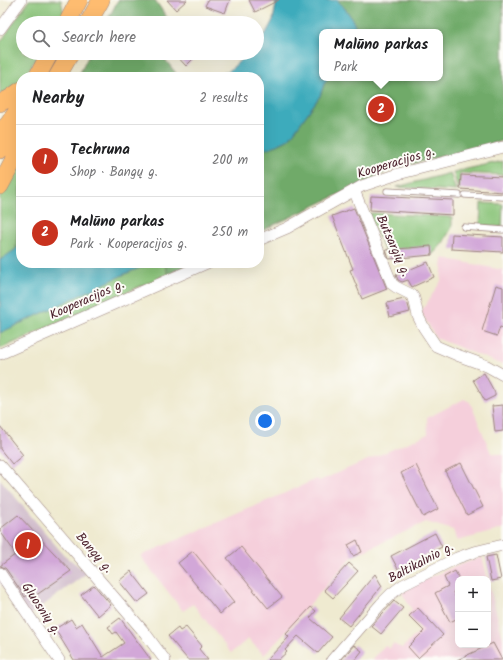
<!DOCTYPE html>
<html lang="en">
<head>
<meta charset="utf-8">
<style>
  body { margin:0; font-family:Kalam,sans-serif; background:#f6f6f6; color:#202124 }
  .controls { position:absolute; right:12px; bottom:12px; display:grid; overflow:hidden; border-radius:8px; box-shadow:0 4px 16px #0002 }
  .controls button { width:36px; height:36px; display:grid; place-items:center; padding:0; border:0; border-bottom:1px solid #e0e0e0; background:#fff; color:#202124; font:20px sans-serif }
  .you { position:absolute; left:265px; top:421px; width:14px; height:14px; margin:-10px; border:3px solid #fff; border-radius:50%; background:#1a73e8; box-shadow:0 0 0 6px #1a73e833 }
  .badge { display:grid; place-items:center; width:26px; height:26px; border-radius:50%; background:#c8321e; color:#fff; font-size:13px; font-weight:700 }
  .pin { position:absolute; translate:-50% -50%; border:2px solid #fff; box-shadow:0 1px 4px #0006 }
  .popup { position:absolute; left:319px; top:29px; width:124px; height:52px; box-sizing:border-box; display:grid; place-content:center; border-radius:8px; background:#fff; filter:drop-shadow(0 1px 3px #0005); font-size:13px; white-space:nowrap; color:#757577 }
  .popup b { font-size:15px; color:#202124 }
  .popup::after { content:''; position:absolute; left:50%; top:100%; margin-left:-8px; border:8px solid transparent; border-top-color:#fff }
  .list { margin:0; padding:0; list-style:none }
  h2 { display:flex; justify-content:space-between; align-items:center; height:52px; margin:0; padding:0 16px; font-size:17px }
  h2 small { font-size:13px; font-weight:400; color:#757577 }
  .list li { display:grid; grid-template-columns:26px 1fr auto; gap:12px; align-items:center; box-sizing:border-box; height:72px; padding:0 16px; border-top:1px solid #e0e0e0 }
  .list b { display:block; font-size:15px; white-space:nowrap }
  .list p { margin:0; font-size:13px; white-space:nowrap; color:#757577 }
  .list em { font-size:13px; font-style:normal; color:#757577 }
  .icon { flex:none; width:22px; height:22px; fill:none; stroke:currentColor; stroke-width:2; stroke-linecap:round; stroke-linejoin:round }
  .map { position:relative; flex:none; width:503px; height:660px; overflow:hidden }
  .search { position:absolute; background:#fff; box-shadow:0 4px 16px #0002; left:16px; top:16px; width:248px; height:44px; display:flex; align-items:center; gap:10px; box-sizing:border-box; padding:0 14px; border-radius:22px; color:#757577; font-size:15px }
  .panel { position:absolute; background:#fff; box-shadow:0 4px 16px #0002; left:16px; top:72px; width:248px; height:196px; border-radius:16px }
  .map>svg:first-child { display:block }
</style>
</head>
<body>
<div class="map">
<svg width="503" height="660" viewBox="0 0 503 660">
  <rect width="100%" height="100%" fill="#fdfcf7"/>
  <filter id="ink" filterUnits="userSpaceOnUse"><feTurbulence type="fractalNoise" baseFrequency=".025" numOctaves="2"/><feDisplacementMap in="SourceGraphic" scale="8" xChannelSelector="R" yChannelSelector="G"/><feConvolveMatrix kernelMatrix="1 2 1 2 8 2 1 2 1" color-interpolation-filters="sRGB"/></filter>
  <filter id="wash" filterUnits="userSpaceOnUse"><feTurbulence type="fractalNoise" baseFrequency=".012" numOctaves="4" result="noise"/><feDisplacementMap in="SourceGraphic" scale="16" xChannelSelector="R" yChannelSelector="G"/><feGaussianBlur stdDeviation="0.9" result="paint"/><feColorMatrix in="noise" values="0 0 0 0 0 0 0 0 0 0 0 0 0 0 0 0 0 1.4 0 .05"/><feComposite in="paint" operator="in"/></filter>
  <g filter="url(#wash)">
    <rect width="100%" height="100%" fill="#efead0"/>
    <path fill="#f5cfdb" d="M 443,258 L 503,270 L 503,365 L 436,338 L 421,312 L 441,281 Z
      M 464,399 L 470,402 L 491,453 L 503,455 L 503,529 L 457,541 L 453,530 L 426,522 L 362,552 L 357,541 L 348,545 L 353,556 L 323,589 L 285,633 L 264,655 L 248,639 L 231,653 L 193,604 L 183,611 L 140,556 L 317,479 L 319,481 L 428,434 L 427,418 Z
      M 482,557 L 488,579 L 458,579 L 458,645 L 488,645 L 488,581 L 503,639 L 503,660 L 372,660 L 385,645 L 389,649 L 393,644 L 402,648 L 421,630 L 407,615 L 412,610 L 402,593 L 417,583 L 451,568 Z"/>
    <path fill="#d1bdcc" d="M 0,479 L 63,554 L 87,573 L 25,619 L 0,582 Z"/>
    <path fill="#8ac479" stroke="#6a7252" d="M 29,0 L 61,0 L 64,14 L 59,23 L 23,23 L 23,53 L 40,53 L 24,77 L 21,77 L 21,82 L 0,95 L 0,43 Z
      M 21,156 L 21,263 L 192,263 L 0,349 L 0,194 Z
      M 503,161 L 503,175 L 460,173 L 459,190 L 458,189 L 453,172 Z
      M 450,173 L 456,191 L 397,187 Z
      M 481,203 L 503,204 L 502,227 L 480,225 Z
      M 373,213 L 452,217 L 452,227 L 443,243 L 435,252 L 432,255 L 431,246 L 385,251 L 368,214 Z"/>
    <path fill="#6faa69" stroke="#5c644a" d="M 118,0 L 155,0 L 170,22 L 170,23 L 106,23 Z
      M 337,0 L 503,0 L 503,141 L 395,168 L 259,232 L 259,151 L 277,145 L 289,139 L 320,96 L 324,84 L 328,78 L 440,78 L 440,32 L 357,32 C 353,18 347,10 337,0 Z
      M 90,53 L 160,53 L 179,77 L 78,77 Z
      M 21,185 L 21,244 L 16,249 L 20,187 Z
      M 164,263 L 192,263 L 168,274 Z"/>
    <path fill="#3eabbc" stroke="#446574" d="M 275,0 L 337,0 C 347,10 353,18 357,32 L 322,32 L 322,78 L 328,78 L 324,84 L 320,96 L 289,139 L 277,145 L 259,151 L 259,77 L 213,77 L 230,70 L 248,53 L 257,53 L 257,44 L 266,33 L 273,20 L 276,4 Z
      M 21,244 L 21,263 L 152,263 L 125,274 L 0,333 L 0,260 L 16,249 Z"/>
    <g id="blocks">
      <path fill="#d2a7d8" d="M 167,0 L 187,0 L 176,10 Z
        M 208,0 L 230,0 L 225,13 L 205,6 Z
        M 249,0 L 279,0 L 255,12 Z
        M 174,53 L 199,53 L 186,66 Z
        M 461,175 L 503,177 L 503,192 L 460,189 Z
        M 371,196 L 453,200 L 453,215 L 370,210 Z
        M 354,208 L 386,287 L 387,289 L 362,299 L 350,270 L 353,269 L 332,216 Z
        M 452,234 L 503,237 L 503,252 L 451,249 Z
        M 431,246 L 432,255 L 389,259 L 386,250 Z
        M 428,262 L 434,277 L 412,287 L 408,280 L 402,282 L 398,280 L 396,275 Z
        M 496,285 L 503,287 L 503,328 L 500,327 L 497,336 L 482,331 Z
        M 404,299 L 407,301 L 410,312 L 390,317 L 387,303 Z
        M 484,373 L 495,393 L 495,396 L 485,401 L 473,380 Z
        M 503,405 L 503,431 L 495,432 L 492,406 Z
        M 0,426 L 23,455 L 12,464 L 0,449 Z
        M 461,463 L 483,507 L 467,515 L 445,471 Z
        M 416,465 L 438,509 L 423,517 L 401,473 Z
        M 18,515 L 71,571 L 35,596 L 32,592 L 25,597 L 6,569 L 3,567 L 0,566 L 16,554 L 0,531 L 0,529 Z
        M 435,533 L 442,547 L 398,569 L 391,556 Z
        M 357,540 L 362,552 L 353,556 L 348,545 Z
        M 241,547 L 282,597 L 268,608 L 227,558 Z
        M 193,551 L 234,602 L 220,614 L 178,563 Z
        M 496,555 L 501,579 L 491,581 L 486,557 Z
        M 349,563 L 358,571 L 333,598 L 324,590 Z
        M 131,571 L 149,594 L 137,603 L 119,581 Z
        M 455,571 L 458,577 L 458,589 L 453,592 L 458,602 L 458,618 L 450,622 L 435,593 L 448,586 L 444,577 Z
        M 375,574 L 382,586 L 349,626 L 339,618 Z
        M 94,585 L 111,605 L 98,616 L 81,595 Z
        M 394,601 L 403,608 L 381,634 L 371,626 Z
        M 311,607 L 316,611 L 310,618 L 332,637 L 318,653 L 298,636 L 285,650 L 287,652 L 278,660 L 267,660 L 289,637 L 286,634 Z
        M 418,608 L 443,635 L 418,658 L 408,647 L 424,631 L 409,616 Z
        M 120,618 L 151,660 L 74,660 L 55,629 L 71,619 L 76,627 L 82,623 L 103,657 L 124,643 L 116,632 L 113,634 L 108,627 Z
        M 186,627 L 202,646 L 199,649 L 208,660 L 188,660 L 168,636 L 178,628 L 180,631 Z
        M 493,643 L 502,660 L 457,660 Z
        M 354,645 L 362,651 L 355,660 L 341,660 Z"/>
    </g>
  </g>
  <g filter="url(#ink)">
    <use href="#blocks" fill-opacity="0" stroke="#9c847e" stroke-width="1"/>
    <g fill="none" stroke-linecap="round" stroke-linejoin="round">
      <defs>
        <path id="service" d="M 387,191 L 459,195
          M 465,195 L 503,197
          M 464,227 L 503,230"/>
        <path id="minor" d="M 0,29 L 21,0
          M 354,190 L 392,284 L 396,287 L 412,295 L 414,298 L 418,316 L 424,328 L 436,346 L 457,355 L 487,366 L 503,375
          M 259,240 L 287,228 L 362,186 L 398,174 L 503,147
          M 0,354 L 207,263
          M 0,465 L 145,633 L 165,660
          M 0,573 L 59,660
          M 332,660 L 381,604 L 391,594 L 403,585 L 457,558 L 474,552 L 503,545"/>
        <path id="primary" d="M 67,23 L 79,0
          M 88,23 L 101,0
          M 37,77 L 50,53
          M 57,77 L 71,53
          M 0,103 L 10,98 L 21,90
          M 0,133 L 9,123 L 21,105
          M 0,150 L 3,148 L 21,129
          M 0,186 L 21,147"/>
      </defs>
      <use href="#service" stroke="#9c847e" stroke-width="7"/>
      <use href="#minor" stroke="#9c847e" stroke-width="12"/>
      <use href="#primary" stroke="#9c847e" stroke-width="18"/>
      <use href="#service" stroke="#fff" stroke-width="5.5"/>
      <use href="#minor" stroke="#fff" stroke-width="11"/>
      <use href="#primary" stroke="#febc70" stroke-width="17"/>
    </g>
  </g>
  <g text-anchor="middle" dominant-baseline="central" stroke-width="4" stroke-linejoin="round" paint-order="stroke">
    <g font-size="13" fill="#4a1f2b" stroke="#fdfcf7">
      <text transform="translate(396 163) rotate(-17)">Kooperacijos g.</text>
      <text transform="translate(393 246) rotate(66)">Butsargių g.</text>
      <text transform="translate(87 300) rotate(-24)">Kooperacijos g.</text>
      <text transform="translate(94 553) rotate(49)">Bangų g.</text>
      <text transform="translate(421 563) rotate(-28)">Baltikalnio g.</text>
      <text transform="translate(41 609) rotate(56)">Gluosnių g.</text>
    </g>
  </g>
</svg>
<div class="controls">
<button>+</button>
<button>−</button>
</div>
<div class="you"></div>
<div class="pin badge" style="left:28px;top:545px">1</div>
<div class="pin badge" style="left:381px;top:109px">2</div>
<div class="popup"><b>Malūno parkas</b>Park</div>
<div class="search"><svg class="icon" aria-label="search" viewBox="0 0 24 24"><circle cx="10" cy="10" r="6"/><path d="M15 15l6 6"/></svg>Search here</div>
<section class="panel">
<h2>Nearby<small>2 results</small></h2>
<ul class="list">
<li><span class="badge">1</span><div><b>Techruna</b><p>Shop · Bangų g.</p></div><em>200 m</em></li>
<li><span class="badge">2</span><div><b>Malūno parkas</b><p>Park · Kooperacijos g.</p></div><em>250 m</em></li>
</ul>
</section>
</div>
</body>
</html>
